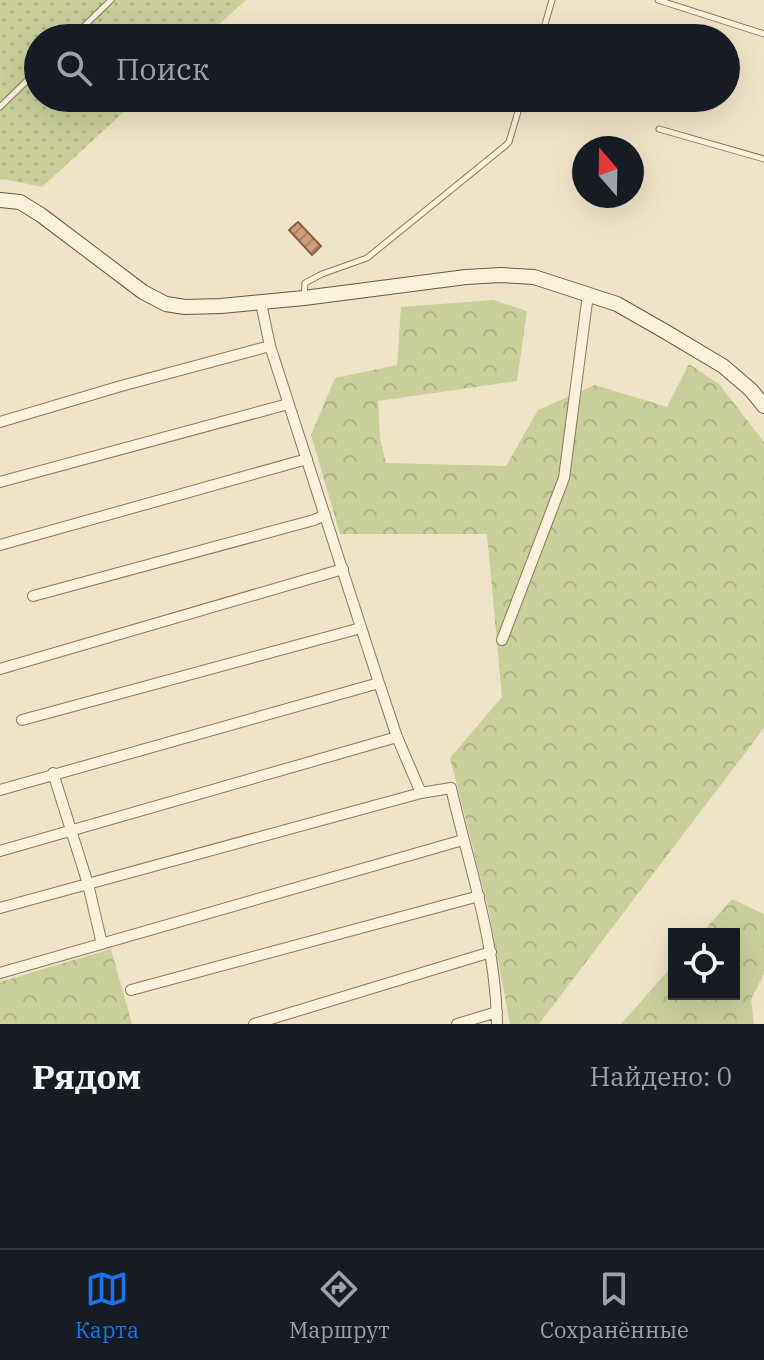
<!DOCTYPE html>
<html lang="ru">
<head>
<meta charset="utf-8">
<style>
  body { margin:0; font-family:"IBM Plex Serif",serif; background:#242831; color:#f1f3f6 }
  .controls { position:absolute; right:24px; bottom:24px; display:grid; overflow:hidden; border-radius:0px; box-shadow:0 8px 32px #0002 }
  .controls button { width:72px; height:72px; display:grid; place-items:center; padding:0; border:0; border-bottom:2px solid #363941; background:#171b24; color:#f1f3f6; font:40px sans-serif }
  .compass { position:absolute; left:572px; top:136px; width:72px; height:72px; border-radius:50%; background:#171b24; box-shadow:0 8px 32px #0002; rotate:340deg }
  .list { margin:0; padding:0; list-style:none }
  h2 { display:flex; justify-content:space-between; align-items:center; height:104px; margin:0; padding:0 32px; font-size:34px }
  h2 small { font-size:26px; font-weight:400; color:#9ea1a6 }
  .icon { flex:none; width:44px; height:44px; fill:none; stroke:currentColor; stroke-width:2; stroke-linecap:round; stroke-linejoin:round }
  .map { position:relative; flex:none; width:764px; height:1024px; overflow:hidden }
  .search { position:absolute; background:#171b24; box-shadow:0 8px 32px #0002; left:24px; right:24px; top:24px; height:88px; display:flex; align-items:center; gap:20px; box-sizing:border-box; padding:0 28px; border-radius:44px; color:#9ea1a6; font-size:30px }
  .sheet { height:224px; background:#171b24 }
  nav { display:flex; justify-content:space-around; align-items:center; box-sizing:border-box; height:112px; border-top:2px solid #363941; background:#171b24; font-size:22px; color:#9ea1a6 }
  nav a { display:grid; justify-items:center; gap:4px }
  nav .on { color:#1a73e8 }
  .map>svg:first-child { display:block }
</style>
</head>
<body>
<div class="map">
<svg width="764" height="1024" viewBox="0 0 764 1024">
  <defs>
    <pattern id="grass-dots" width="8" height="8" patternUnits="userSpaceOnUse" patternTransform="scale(2)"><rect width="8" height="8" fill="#c9cf9b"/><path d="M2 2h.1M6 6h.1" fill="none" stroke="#aeb285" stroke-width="1.8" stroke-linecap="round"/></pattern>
    <pattern id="forest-crowns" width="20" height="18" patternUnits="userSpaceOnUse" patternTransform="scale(2)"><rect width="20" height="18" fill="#c9cf9b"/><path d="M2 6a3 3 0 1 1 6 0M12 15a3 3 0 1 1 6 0" fill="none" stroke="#aeb285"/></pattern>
    <pattern id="building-hatch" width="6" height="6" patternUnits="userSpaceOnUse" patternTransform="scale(2)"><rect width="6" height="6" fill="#cf9f7d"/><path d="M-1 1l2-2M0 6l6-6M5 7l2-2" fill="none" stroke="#a98266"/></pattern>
  </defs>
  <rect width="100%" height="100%" fill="#f0e4c8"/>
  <path fill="url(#grass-dots)" d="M 0,0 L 246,0 L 204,38 L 38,38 L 38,98 L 139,98 L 42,187 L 4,179 L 0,180 Z"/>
  <path fill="url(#forest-crowns)" d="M 493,300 L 527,311 L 517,381 L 378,401 L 380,438 L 386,463 L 506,466 L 538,410 L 595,385 L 667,407 L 689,364 L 719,384 L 764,442 L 764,728 L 539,1024 L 510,1024 L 488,907 L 450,758 L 502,697 L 487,534 L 340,534 L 311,435 L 335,378 L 397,365 L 401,307 Z
    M 732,899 L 764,914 L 764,974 L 751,999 L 754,1024 L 621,1024 L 674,964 L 674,994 L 734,994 L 734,934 L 701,934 Z
    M 111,949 L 132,1024 L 0,1024 L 0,982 Z"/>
  <path fill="url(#building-hatch)" stroke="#8d5f41" stroke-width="2" d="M 298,222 L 321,246 L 312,255 L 289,230 Z"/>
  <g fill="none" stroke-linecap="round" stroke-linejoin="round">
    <defs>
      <path id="service" d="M 658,0 L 764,34
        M 72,38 L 111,0
        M 541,38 L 552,0
        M 0,107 L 38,70
        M 659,129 L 764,159
        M 304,297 L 305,283 L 322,274 L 367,258 L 505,146 L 509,142 L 522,98"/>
      <path id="minor" d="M 261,303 L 270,346 L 379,683 L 397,737 L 421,793
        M 0,422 L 121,386 L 270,346
        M 0,482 L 288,404
        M 0,545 L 307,459
        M 33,596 L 314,520 L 325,515
        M 502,640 L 564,478 L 588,294
        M 0,669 L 343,569
        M 22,720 L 361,628
        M 53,773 L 88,884 L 102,944
        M 0,790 L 379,683
        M 0,851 L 397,737
        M 0,908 L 421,793 L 451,788 C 469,866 496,943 497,1024
        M 0,973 L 463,840
        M 131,990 L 479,896
        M 254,1024 L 491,952
        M 457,1024 L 497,1012"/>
      <path id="secondary" d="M 0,200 L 20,202 L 41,215 L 143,292 L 166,304 L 185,307 L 221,306 L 304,298 L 466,277 L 501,275 L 534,277 L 617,304 L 666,332 L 723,366 L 751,390 L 764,406"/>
    </defs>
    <use href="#service" stroke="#8d765c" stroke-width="7"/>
    <use href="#minor" stroke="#8d765c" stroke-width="12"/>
    <use href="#secondary" stroke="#6f573f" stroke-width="16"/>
    <use href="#service" stroke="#faf1dc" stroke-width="5"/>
    <use href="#minor" stroke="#faf1dc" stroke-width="10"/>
    <use href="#secondary" stroke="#faf1dc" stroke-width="14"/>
  </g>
</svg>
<div class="controls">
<button><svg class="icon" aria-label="locate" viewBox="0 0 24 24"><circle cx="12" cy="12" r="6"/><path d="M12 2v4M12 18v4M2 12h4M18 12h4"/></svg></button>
</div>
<svg class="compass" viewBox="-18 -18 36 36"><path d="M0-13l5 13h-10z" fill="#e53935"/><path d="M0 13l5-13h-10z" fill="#9ea1a6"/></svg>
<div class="search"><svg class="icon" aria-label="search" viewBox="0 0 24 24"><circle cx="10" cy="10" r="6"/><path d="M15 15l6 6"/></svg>Поиск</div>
</div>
<section class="sheet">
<h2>Рядом<small>Найдено: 0</small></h2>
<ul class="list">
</ul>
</section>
<nav>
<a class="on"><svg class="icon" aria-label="map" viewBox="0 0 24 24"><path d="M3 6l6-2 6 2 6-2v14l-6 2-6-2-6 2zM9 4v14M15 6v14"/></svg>Карта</a>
<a><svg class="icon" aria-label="directions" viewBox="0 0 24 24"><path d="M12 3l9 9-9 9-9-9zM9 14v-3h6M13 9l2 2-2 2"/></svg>Маршрут</a>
<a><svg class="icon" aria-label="saved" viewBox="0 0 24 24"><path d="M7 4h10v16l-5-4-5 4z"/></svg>Сохранённые</a>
</nav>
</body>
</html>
